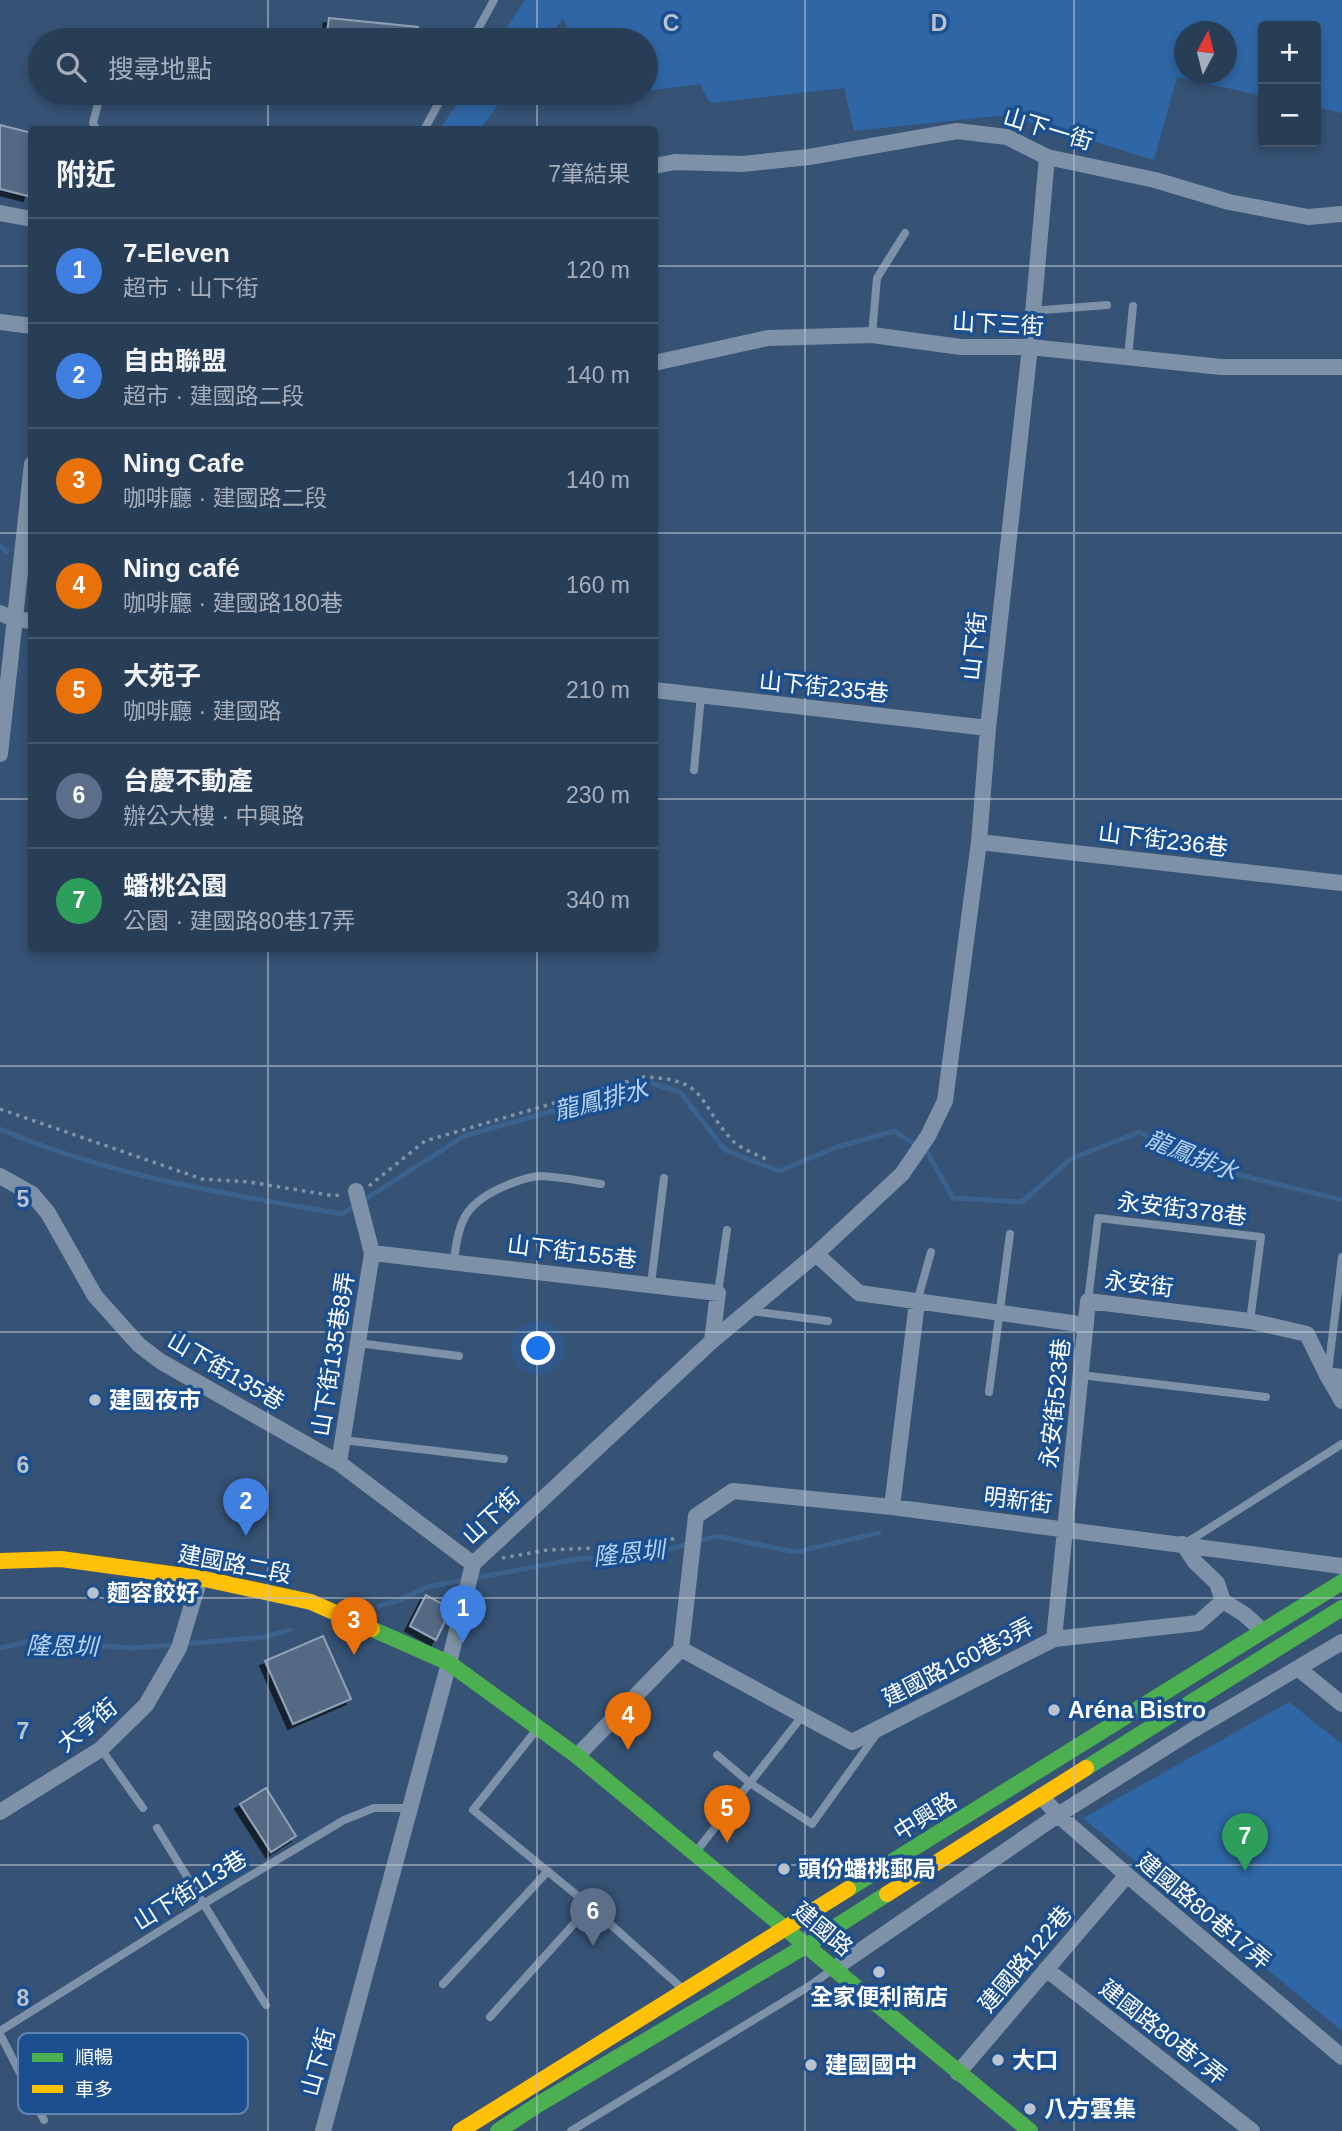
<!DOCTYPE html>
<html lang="zh-TW">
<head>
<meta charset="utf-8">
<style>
  body { margin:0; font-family:Arial,"Noto Sans TC",sans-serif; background:#30455d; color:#f1f3f6 }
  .controls { position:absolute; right:21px; top:21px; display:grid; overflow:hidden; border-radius:7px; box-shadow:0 4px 10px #0003 }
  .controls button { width:63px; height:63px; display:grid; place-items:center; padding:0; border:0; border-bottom:2px solid #44576d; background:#283e57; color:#f1f3f6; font:35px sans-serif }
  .compass { position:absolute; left:1174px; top:21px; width:63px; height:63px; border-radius:50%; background:#283e57; box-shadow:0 4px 10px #0003; rotate:7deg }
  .you { position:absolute; left:539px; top:1349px; width:24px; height:24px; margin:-18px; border:5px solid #fff; border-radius:50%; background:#1a73e8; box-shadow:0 0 0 10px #1a73e833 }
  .badge { display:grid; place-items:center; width:46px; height:46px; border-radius:50%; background:#b9c2ce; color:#fff; font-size:23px; font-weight:700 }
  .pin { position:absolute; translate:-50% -58px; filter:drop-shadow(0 2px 4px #0008) }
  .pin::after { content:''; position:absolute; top:37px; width:24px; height:21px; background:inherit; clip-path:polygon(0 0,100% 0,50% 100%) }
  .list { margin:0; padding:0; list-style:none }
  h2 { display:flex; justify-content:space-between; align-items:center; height:91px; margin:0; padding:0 28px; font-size:30px }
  h2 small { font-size:23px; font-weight:400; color:#a5aeba }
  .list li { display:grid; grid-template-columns:46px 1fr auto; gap:21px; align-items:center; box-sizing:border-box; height:105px; padding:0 28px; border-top:2px solid #44576d }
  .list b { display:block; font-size:26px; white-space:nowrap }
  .list p { margin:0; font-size:23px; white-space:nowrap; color:#a5aeba }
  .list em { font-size:23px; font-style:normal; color:#a5aeba }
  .icon { flex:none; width:38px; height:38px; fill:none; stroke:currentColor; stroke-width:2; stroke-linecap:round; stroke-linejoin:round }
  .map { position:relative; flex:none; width:1342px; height:2131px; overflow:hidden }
  .search { position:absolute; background:#283e57; box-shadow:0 4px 10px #0003; left:28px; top:28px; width:630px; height:77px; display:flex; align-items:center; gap:18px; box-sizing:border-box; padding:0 24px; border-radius:38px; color:#a5aeba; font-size:26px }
  .panel { position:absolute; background:#283e57; box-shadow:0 4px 10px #0003; left:28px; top:126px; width:630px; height:826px; border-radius:7px }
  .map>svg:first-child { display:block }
</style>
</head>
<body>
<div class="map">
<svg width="1342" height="2131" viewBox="0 0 1342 2131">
  <defs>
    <filter id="shadow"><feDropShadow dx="-5" dy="5" stdDeviation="0" flood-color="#0009"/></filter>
  </defs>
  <rect width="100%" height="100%" fill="#365274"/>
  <path fill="#2f66a5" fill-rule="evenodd" d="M 525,0 L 1342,0 L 1342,113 L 1316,107 L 1316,26 L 1263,26 L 1263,96 L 1177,77 L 1154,160 L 1006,115 L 854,131 L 844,88 L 710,103 L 700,84 L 646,91 L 646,40 L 574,40 L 563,18 L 546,40 L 498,40 ZM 1184,32 L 1226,32 L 1226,74 L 1184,74 Z
    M 464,93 L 507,93 L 480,129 L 440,129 Z
    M 1289,1702 L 1342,1744 L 1342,2031 L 1083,1818 Z"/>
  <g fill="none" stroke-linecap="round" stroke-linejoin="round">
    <path stroke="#3b618d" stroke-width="5" d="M 0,546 L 7,552
      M 0,1129 C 109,1176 226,1194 342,1214 L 464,1136 L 651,1083 L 680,1092 L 725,1150 L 779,1171 L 837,1147 L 894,1131 L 927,1152 L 953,1198 L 1022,1202 L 1071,1159 L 1139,1132 L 1215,1169 L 1342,1200
      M 379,1606 L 400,1600 L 427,1587 L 577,1559 L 653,1554 L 717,1536 L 795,1552 L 879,1533
      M 0,1648 L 31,1641 L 134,1648 L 264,1637 L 290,1630"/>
  </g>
  <path fill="#526984" stroke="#92a2b6" stroke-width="2" filter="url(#shadow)" d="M 329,18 L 418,27 L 417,40 L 326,40 Z
    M 0,125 L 32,133 L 32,182 L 28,196 L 0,189 Z
    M 426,1595 L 451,1609 L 436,1640 L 410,1626 Z
    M 323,1636 L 351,1699 L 293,1724 L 265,1661 Z
    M 266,1788 L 296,1836 L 271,1852 L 240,1804 Z"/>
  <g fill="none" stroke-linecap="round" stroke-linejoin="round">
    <path stroke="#7d92a8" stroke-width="3.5" stroke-dasharray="3.5 5" stroke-linecap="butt" d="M 0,1109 L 202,1179 L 249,1182 L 335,1196 L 342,1194
      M 369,1186 L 425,1141 L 643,1077 C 708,1079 696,1100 731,1139 C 740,1149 758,1155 770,1161
      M 502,1558 L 547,1550 L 619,1547 L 679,1538"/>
    <path stroke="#7d92a8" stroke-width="8" d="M 472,40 L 494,0
      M 97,130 L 93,123 L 99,100
      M 424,130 L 444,93
      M 1031,311 L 1107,305
      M 872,335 L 877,278 L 905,233
      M 1128,357 L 1133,306
      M 694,770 L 701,696
      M 454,1262 C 458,1218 467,1201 510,1184 C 520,1180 531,1176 541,1176 C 561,1177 582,1181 601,1184
      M 651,1284 L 664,1178
      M 718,1293 L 727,1230
      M 1088,1301 L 1098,1218 L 1261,1237 L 1250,1321
      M 917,1302 L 931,1252
      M 751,1311 L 828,1321
      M 358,1343 L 459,1356
      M 1328,1372 L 1342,1257
      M 1081,1375 L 1266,1397
      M 989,1392 L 1010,1234
      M 343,1440 L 504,1459
      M 1186,1543 L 1342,1444
      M 537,1729 L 473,1810 L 590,1906 L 685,1991
      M 101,1749 L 143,1808
      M 717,1755 L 750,1783 L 812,1824 L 878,1732
      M 157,1828 L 266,2005
      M 695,1853 L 803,1715
      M 443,1984 L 548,1871
      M 490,2017 L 590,1906
      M 0,2031 L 203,1904 L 344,1820 L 374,1808 L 410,1808
      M 0,2034 L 44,2120
      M 571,2131 L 811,1985 L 833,1969"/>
    <path stroke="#7d92a8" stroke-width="16" d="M 654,166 L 675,162 L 742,164 L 809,157 L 957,131 L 1007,137 L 1047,157 L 1155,180 L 1229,202 L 1308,217 L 1342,214
      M 0,213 L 32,219
      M 0,322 L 32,326
      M 654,363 L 768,338 L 872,335 L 961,347 L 1030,347 L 1221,367 L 1342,367
      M 0,613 L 14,619 L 32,621
      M 654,690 L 988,728
      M 0,754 L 32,464
      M 979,842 L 1342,883
      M 0,1176 L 32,1194 L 48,1213 L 95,1296 L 139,1345 L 160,1361 L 339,1463 L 473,1564
      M 372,1253 L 718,1293 L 712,1341
      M 816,1254 L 859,1293 L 1086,1325
      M 1327,1375 L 1342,1401
      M 339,1463 L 372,1253 L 356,1191
      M 892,1507 L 917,1302
      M 1183,1544 L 1195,1562 L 1217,1583 L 1223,1601
      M 1054,1639 L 1088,1301 L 1250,1321 L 1307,1334 L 1327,1375 L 1342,1377
      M 681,1649 L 852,1742 L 1054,1639 L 1198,1623 L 1223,1601 L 1244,1614 L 1263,1631
      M 1299,1669 L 1342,1704
      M 577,1756 L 681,1649 L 696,1516 L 733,1491 L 892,1507 L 1342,1566
      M 1041,1796 L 1058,1815 L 1127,1875 L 1342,2057
      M 0,1812 L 101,1749 L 146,1705 L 179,1648 L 200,1578
      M 835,1968 L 1058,1815 L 1193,1730 L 1342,1642
      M 1046,1969 L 1252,2131
      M 958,2073 L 1127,1875
      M 323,2131 L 449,1663 L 473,1564 L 712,1341 L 816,1254 L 902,1174 L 928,1136 L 945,1101 L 979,842 L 988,728 L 1030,347 L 1047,157"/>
    <path stroke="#4caf50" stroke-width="16" d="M 372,1629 L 449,1663 L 577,1756 L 1030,2131
      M 1086,1768 L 1342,1608
      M 848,1889 L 1342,1582
      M 498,2131 L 539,2104 L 807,1945 L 887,1894"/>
    <path stroke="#ffc107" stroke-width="16" d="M 0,1561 L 61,1559 L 200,1578 L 311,1602 L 372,1629
      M 887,1894 L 1086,1768
      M 460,2131 L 848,1889"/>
  </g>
  <path fill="none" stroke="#b9c2ce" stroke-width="2" stroke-opacity="0.55" d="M 268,0 L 268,40M 537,0 L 537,40M 805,0 L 805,2131M 1074,0 L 1074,2131M 268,93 L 268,130M 537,93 L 537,130M 0,266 L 32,266M 654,266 L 1342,266M 0,533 L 32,533M 654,533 L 1342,533M 0,799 L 32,799M 654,799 L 1342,799M 268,948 L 268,2131M 537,948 L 537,2131M 0,1066 L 1342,1066M 0,1332 L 1342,1332M 0,1598 L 1342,1598M 0,1865 L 1342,1865"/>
  <g fill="#b9c2ce" stroke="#1b4f8f" stroke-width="2.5">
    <circle cx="95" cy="1400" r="7"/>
    <circle cx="93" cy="1593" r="7"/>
    <circle cx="1054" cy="1710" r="7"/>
    <circle cx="784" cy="1869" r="7"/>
    <circle cx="879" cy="1972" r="7"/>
    <circle cx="998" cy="2060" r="7"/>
    <circle cx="811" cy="2065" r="7"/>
    <circle cx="1030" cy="2109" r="7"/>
  </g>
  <g text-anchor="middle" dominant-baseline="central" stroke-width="7" stroke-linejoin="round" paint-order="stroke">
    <g font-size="23" fill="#fff" stroke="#1b4f8f">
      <text transform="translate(1048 129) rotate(17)">山下一街</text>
      <text transform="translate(998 324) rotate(3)">山下三街</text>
      <text transform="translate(974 646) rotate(-84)">山下街</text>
      <text transform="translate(824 687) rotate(6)">山下街235巷</text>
      <text transform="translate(1163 840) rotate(7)">山下街236巷</text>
      <text transform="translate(1182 1209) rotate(7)">永安街378巷</text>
      <text transform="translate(572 1252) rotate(7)">山下街155巷</text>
      <text transform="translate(1139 1284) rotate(7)">永安街</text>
      <text transform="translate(333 1354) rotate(-81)">山下街135巷8弄</text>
      <text transform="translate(226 1371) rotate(30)">山下街135巷</text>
      <text transform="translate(1055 1403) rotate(-84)">永安街523巷</text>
      <text transform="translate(1018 1500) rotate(7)">明新街</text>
      <text transform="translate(491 1516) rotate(-43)">山下街</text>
      <text transform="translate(235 1564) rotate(11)">建國路二段</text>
      <text transform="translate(958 1662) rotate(-27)">建國路160巷3弄</text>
      <text transform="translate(87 1725) rotate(-39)">大亨街</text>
      <text transform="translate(925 1816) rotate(-32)">中興路</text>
      <text transform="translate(190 1890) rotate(-32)">山下街113巷</text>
      <text transform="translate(1204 1911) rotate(40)">建國路80巷17弄</text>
      <text transform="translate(823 1929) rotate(40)">建國路</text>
      <text transform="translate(1025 1959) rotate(-50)">建國路122巷</text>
      <text transform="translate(1163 2032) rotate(38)">建國路80巷7弄</text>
      <text transform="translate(318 2062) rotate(-75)">山下街</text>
    </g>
    <g font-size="23" font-weight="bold" fill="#fff" stroke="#1b4f8f" text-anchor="start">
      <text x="109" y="1400">建國夜市</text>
      <text x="107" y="1593">麵容餃好</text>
      <text x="1068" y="1710">Aréna Bistro</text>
      <text x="798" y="1869">頭份蟠桃郵局</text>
      <text x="879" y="1997" text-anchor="middle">全家便利商店</text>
      <text x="1012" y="2060">大口</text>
      <text x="825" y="2065">建國國中</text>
      <text x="1044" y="2109">八方雲集</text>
    </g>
    <g font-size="24" font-style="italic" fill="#b5d3f5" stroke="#1b4f8f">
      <text transform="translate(601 1100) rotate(-14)">龍鳳排水</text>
      <text transform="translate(1192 1155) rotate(22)">龍鳳排水</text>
      <text transform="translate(629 1553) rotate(-6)">隆恩圳</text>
      <text transform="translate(62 1646) rotate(1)">隆恩圳</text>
    </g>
  </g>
  <rect x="18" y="2033" width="230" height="81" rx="10" fill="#1b4f8f" stroke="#5f84b1" stroke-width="2"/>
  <rect x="32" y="2053" width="31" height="9" fill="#4caf50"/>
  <rect x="32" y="2085" width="31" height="8" fill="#ffc107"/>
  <g font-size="19" fill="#fff">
    <text x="75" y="2064">順暢</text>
    <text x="75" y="2096">車多</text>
  </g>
  <g font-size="23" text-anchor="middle" font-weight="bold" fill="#b9c2ce" stroke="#1b4f8f" stroke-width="7" stroke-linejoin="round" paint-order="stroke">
    <text x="671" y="31">C</text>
    <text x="939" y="31">D</text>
    <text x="23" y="1207">5</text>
    <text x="23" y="1473">6</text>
    <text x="23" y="1739">7</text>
    <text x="23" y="2006">8</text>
  </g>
</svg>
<div class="controls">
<button>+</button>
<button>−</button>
</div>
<svg class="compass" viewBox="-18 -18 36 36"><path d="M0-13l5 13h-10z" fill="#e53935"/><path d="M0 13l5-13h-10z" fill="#a5aeba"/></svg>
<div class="you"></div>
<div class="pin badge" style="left:463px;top:1643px;background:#3f7fe0">1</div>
<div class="pin badge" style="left:246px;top:1536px;background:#3f7fe0">2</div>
<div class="pin badge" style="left:354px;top:1655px;background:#e8710a">3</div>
<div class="pin badge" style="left:628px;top:1750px;background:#e8710a">4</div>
<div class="pin badge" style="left:727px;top:1843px;background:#e8710a">5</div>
<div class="pin badge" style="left:593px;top:1946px;background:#5c6f8a">6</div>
<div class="pin badge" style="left:1245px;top:1871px;background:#2e9e5b">7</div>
<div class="search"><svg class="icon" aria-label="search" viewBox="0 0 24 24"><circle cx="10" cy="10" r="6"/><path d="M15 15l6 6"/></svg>搜尋地點</div>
<section class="panel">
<h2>附近<small>7筆結果</small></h2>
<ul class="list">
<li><span class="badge" style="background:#3f7fe0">1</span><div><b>7-Eleven</b><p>超市 · 山下街</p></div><em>120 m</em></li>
<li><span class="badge" style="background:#3f7fe0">2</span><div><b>自由聯盟</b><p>超市 · 建國路二段</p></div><em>140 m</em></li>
<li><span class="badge" style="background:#e8710a">3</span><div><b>Ning Cafe</b><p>咖啡廳 · 建國路二段</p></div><em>140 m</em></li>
<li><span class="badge" style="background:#e8710a">4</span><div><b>Ning café</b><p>咖啡廳 · 建國路180巷</p></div><em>160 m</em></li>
<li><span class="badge" style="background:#e8710a">5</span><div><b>大苑子</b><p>咖啡廳 · 建國路</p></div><em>210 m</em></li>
<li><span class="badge" style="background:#5c6f8a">6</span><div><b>台慶不動產</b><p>辦公大樓 · 中興路</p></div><em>230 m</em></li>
<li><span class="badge" style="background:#2e9e5b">7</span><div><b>蟠桃公園</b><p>公園 · 建國路80巷17弄</p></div><em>340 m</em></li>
</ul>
</section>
</div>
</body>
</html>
